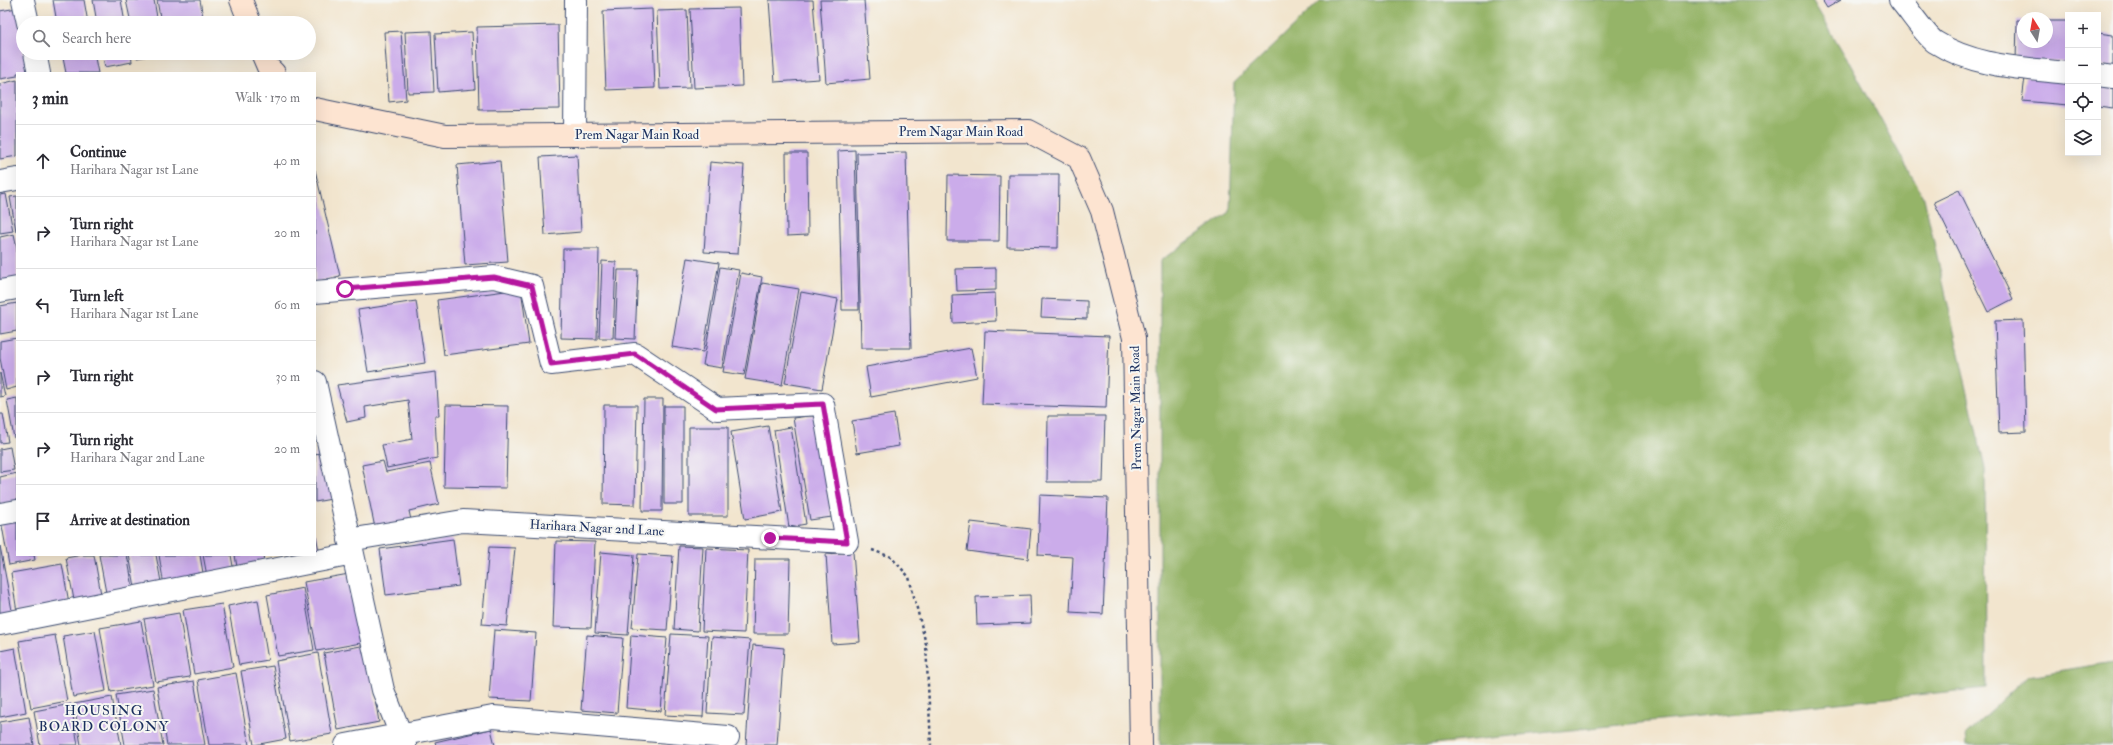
<!DOCTYPE html>
<html lang="en">
<head>
<meta charset="utf-8">
<style>
  body { margin:0; font-family:"IM FELL Double Pica",serif; background:#f2f2f3; color:#2b2b33 }
  .controls { position:absolute; right:12px; top:12px; display:grid; overflow:hidden; border-radius:0px; box-shadow:0 4px 16px #0002 }
  .controls button { width:36px; height:36px; display:grid; place-items:center; padding:0; border:0; border-bottom:1px solid #e1e1e2; background:#fff; color:#2b2b33; font:20px sans-serif }
  .compass { position:absolute; left:2017px; top:12px; width:36px; height:36px; border-radius:50%; background:#fff; box-shadow:0 4px 16px #0002; rotate:349deg }
  .stop { position:absolute; width:12px; height:12px; margin:-9px; border:3px solid #b5179e; border-radius:50%; background:#fff }
  .stop.end { background:#b5179e; border-color:#fff; box-shadow:0 1px 4px #0008 }
  .list { margin:0; padding:0; list-style:none }
  h2 { display:flex; justify-content:space-between; align-items:center; height:52px; margin:0; padding:0 16px; font-size:17px }
  h2 small { font-size:13px; font-weight:400; color:#7c7c81 }
  .list li { display:grid; grid-template-columns:26px 1fr auto; gap:12px; align-items:center; box-sizing:border-box; height:72px; padding:0 16px; border-top:1px solid #e1e1e2 }
  .list b { display:block; font-size:15px; white-space:nowrap }
  .list p { margin:0; font-size:13px; white-space:nowrap; color:#7c7c81 }
  .list em { font-size:13px; font-style:normal; color:#7c7c81 }
  .icon { flex:none; width:22px; height:22px; fill:none; stroke:currentColor; stroke-width:2; stroke-linecap:round; stroke-linejoin:round }
  .map { position:relative; flex:none; width:2113px; height:745px; overflow:hidden }
  .search { position:absolute; background:#fff; box-shadow:0 4px 16px #0002; left:16px; top:16px; width:300px; height:44px; display:flex; align-items:center; gap:10px; box-sizing:border-box; padding:0 14px; border-radius:22px; color:#7c7c81; font-size:15px }
  .panel { position:absolute; background:#fff; box-shadow:0 4px 16px #0002; left:16px; top:72px; width:300px; height:484px; border-radius:0px }
  .map>svg:first-child { display:block }
</style>
</head>
<body>
<div class="map">
<svg width="2113" height="745" viewBox="0 0 2113 745">
  <rect width="100%" height="100%" fill="#f6f6f2"/>
  <filter id="ink" filterUnits="userSpaceOnUse"><feTurbulence type="fractalNoise" baseFrequency=".025" numOctaves="2"/><feDisplacementMap in="SourceGraphic" scale="8" xChannelSelector="R" yChannelSelector="G"/><feConvolveMatrix kernelMatrix="1 2 1 2 8 2 1 2 1" color-interpolation-filters="sRGB"/></filter>
  <filter id="wash" filterUnits="userSpaceOnUse"><feTurbulence type="fractalNoise" baseFrequency=".012" numOctaves="4" result="noise"/><feDisplacementMap in="SourceGraphic" scale="16" xChannelSelector="R" yChannelSelector="G"/><feGaussianBlur stdDeviation="0.9" result="paint"/><feColorMatrix in="noise" values="0 0 0 0 0 0 0 0 0 0 0 0 0 0 0 0 0 1.4 0 .05"/><feComposite in="paint" operator="in"/></filter>
  <g filter="url(#wash)">
    <rect width="100%" height="100%" fill="#f2e5ce"/>
    <path fill="#95b468" stroke="#587263" d="M 1321,0 L 1812,0 L 1850,64 L 1924,198 L 1985,469 L 1986,688 L 1422,745 L 1160,745 L 1160,261 L 1230,212 L 1234,83 Z
      M 2113,662 L 2113,745 L 1967,745 L 1966,734 L 2028,676 Z"/>
    <g id="blocks">
      <path fill="#cbacea" d="M 53,0 L 84,0 L 88,23 L 57,23 Z
        M 93,0 L 121,0 L 125,23 L 97,23 Z
        M 126,0 L 154,0 L 158,23 L 131,23 Z
        M 157,0 L 200,0 L 204,23 L 161,23 Z
        M 769,0 L 813,0 L 819,79 L 775,82 Z
        M 820,0 L 864,0 L 870,79 L 826,83 Z
        M 1822,0 L 1841,0 L 1827,8 Z
        M 17,8 L 23,41 L 23,53 L 25,53 L 29,73 L 17,73 L 17,76 L 0,79 L 0,11 Z
        M 739,8 L 742,86 L 694,88 L 690,9 Z
        M 652,9 L 655,88 L 606,90 L 603,11 Z
        M 687,10 L 690,88 L 660,89 L 657,11 Z
        M 2017,20 L 2023,20 L 2023,42 L 2047,42 L 2047,21 L 2068,21 L 2068,62 L 2016,61 Z
        M 558,25 L 560,109 L 479,110 L 477,27 Z
        M 401,31 L 406,100 L 389,102 L 384,32 Z
        M 431,31 L 434,92 L 408,93 L 405,32 Z
        M 472,32 L 475,89 L 438,92 L 435,34 Z
        M 2098,33 L 2113,35 L 2113,67 L 2098,65 Z
        M 62,53 L 94,53 L 98,73 L 66,73 Z
        M 102,53 L 131,53 L 132,62 L 105,67 Z
        M 136,53 L 160,53 L 160,54 L 137,58 Z
        M 2025,77 L 2068,81 L 2068,105 L 2022,101 Z
        M 17,80 L 17,156 L 0,159 L 0,84 Z
        M 2098,85 L 2113,87 L 2113,108 L 2098,106 Z
        M 855,150 L 859,310 L 842,310 L 838,151 Z
        M 906,152 L 911,348 L 861,348 L 857,153 Z
        M 786,153 L 807,153 L 808,235 L 787,236 Z
        M 577,155 L 581,232 L 545,235 L 540,157 Z
        M 500,161 L 508,262 L 465,265 L 457,165 Z
        M 710,162 L 744,165 L 738,254 L 704,252 Z
        M 315,170 L 340,276 L 315,282 Z
        M 1008,174 L 1059,174 L 1058,248 L 1007,247 Z
        M 948,175 L 1000,176 L 999,241 L 947,241 Z
        M 1959,190 L 2013,299 L 1988,312 L 1934,202 Z
        M 6,194 L 13,231 L 0,233 L 0,195 Z
        M 17,196 L 17,231 L 16,231 L 10,197 Z
        M 14,234 L 17,248 L 17,282 L 0,285 L 0,237 Z
        M 563,249 L 599,249 L 597,339 L 561,338 Z
        M 687,258 L 719,263 L 703,352 L 672,347 Z
        M 602,261 L 616,262 L 613,338 L 599,338 Z
        M 720,267 L 739,270 L 722,368 L 703,365 Z
        M 996,268 L 996,290 L 957,291 L 956,269 Z
        M 618,270 L 638,270 L 635,339 L 615,338 Z
        M 741,273 L 762,277 L 744,375 L 723,372 Z
        M 762,283 L 799,289 L 782,385 L 745,379 Z
        M 521,289 L 529,344 L 444,355 L 437,300 Z
        M 801,292 L 838,299 L 822,389 L 785,383 Z
        M 995,293 L 996,321 L 953,323 L 952,295 Z
        M 1042,299 L 1087,301 L 1087,319 L 1041,317 Z
        M 416,301 L 425,363 L 368,372 L 358,310 Z
        M 17,303 L 17,331 L 0,334 L 0,306 Z
        M 2023,320 L 2026,432 L 1999,433 L 1995,321 Z
        M 985,331 L 1109,336 L 1106,408 L 982,404 Z
        M 17,338 L 17,387 L 6,390 L 0,358 L 0,341 Z
        M 971,348 L 977,377 L 871,397 L 866,367 Z
        M 436,372 L 439,416 L 435,416 L 437,458 L 387,468 L 382,445 L 412,439 L 408,400 L 365,407 L 366,418 L 347,422 L 337,385 Z
        M 0,373 L 5,396 L 0,397 Z
        M 17,398 L 17,437 L 14,438 L 7,400 Z
        M 644,399 L 663,399 L 662,511 L 642,511 Z
        M 446,405 L 508,406 L 506,488 L 444,487 Z
        M 604,405 L 637,405 L 635,505 L 603,504 Z
        M 664,406 L 683,406 L 683,504 L 664,504 Z
        M 0,414 L 3,414 L 8,442 L 0,443 Z
        M 894,414 L 899,446 L 857,453 L 852,421 Z
        M 816,415 L 832,517 L 810,520 L 793,418 Z
        M 1048,416 L 1105,416 L 1103,482 L 1047,482 Z
        M 768,426 L 782,512 L 745,519 L 731,432 Z
        M 689,427 L 728,427 L 728,516 L 689,516 Z
        M 791,427 L 806,524 L 789,527 L 774,430 Z
        M 10,447 L 14,470 L 0,472 L 0,449 Z
        M 329,451 L 337,498 L 315,502 L 315,454 Z
        M 383,461 L 386,472 L 430,463 L 439,504 L 409,511 L 411,520 L 375,528 L 362,465 Z
        M 17,473 L 17,502 L 0,505 L 0,477 Z
        M 1040,495 L 1108,498 L 1103,614 L 1070,612 L 1073,557 L 1038,555 Z
        M 17,518 L 17,555 L 34,555 L 35,560 L 9,565 L 1,520 Z
        M 971,522 L 1031,529 L 1028,559 L 967,551 Z
        M 315,531 L 320,555 L 315,556 Z
        M 453,539 L 459,586 L 386,595 L 380,549 Z
        M 556,541 L 595,542 L 591,628 L 553,627 Z
        M 0,546 L 13,616 L 0,619 Z
        M 679,546 L 703,547 L 698,631 L 674,629 Z
        M 489,547 L 515,548 L 507,626 L 482,624 Z
        M 706,548 L 748,550 L 744,633 L 702,631 Z
        M 601,552 L 634,555 L 628,635 L 595,633 Z
        M 853,552 L 860,642 L 832,644 L 826,554 Z
        M 638,554 L 673,556 L 667,630 L 632,628 Z
        M 82,555 L 94,555 L 102,600 L 75,605 L 66,558 Z
        M 99,555 L 127,555 L 134,593 L 107,598 Z
        M 129,555 L 156,555 L 162,587 L 136,592 Z
        M 159,555 L 200,555 L 204,579 L 164,586 Z
        M 203,555 L 231,555 L 234,572 L 207,576 Z
        M 235,555 L 263,555 L 264,562 L 237,567 Z
        M 755,559 L 790,559 L 788,634 L 753,634 Z
        M 62,564 L 69,603 L 17,612 L 11,573 Z
        M 349,574 L 361,643 L 317,651 L 304,582 Z
        M 303,588 L 314,650 L 278,656 L 267,595 Z
        M 1030,595 L 1031,623 L 977,625 L 976,597 Z
        M 258,600 L 268,660 L 239,665 L 228,606 Z
        M 222,604 L 233,667 L 194,674 L 183,610 Z
        M 179,613 L 190,677 L 156,682 L 144,619 Z
        M 141,621 L 153,685 L 111,692 L 100,628 Z
        M 494,630 L 536,633 L 531,701 L 489,699 Z
        M 95,631 L 106,691 L 73,697 L 63,636 Z
        M 671,634 L 708,636 L 703,717 L 665,715 Z
        M 55,635 L 67,701 L 31,708 L 19,641 Z
        M 587,635 L 623,638 L 617,713 L 581,710 Z
        M 631,635 L 667,638 L 661,711 L 626,708 Z
        M 712,637 L 750,640 L 744,715 L 707,713 Z
        M 366,645 L 379,722 L 338,730 L 324,653 Z
        M 753,645 L 784,648 L 777,745 L 746,745 Z
        M 15,648 L 26,712 L 0,717 L 0,651 Z
        M 318,653 L 332,734 L 290,741 L 276,661 Z
        M 273,666 L 286,739 L 254,745 L 241,671 Z
        M 236,673 L 249,745 L 209,745 L 198,680 Z
        M 194,681 L 205,745 L 167,745 L 157,687 Z
        M 153,689 L 163,745 L 125,745 L 116,695 Z
        M 112,697 L 121,745 L 81,745 L 74,704 Z
        M 71,704 L 78,745 L 40,745 L 34,711 Z
        M 29,717 L 34,745 L 0,745 L 0,722 Z
        M 491,729 L 495,745 L 436,745 L 435,742 Z"/>
    </g>
  </g>
  <g filter="url(#ink)">
    <use href="#blocks" fill-opacity="0" stroke="#3b4a6f" stroke-width="1"/>
    <g fill="none" stroke-linecap="round" stroke-linejoin="round">
      <defs>
        <path id="street" d="M 23,0 L 28,23
          M 1900,0 C 1909,10 1926,36 1935,42 C 1974,67 2024,68 2068,73
          M 35,53 L 39,73
          M 2098,75 L 2113,77
          M 575,135 L 576,0
          M 0,182 L 17,179
          M 0,291 L 17,288
          M 315,292 L 494,277 L 532,286 L 551,364 L 635,354 L 717,409 L 823,404 L 847,542 L 463,521 L 349,540
          M 315,382 L 383,690 L 405,745
          M 0,514 L 17,511
          M 0,624 L 353,554
          M 346,745 L 493,717 L 728,737"/>
        <path id="secondary" d="M 241,0 L 250,23
          M 262,53 L 268,67 L 274,73
          M 315,109 L 445,136 L 1028,131 L 1079,158 L 1102,211 L 1134,338 L 1141,745"/>
      </defs>
      <use href="#street" stroke="#3b4a6f" stroke-width="24"/>
      <use href="#secondary" stroke="#3b4a6f" stroke-width="24"/>
      <path stroke="#3b4a6f" stroke-width="2.5" stroke-dasharray="3 3" stroke-linecap="butt" d="M 872,550 L 891,557 L 909,577 L 926,644 L 931,745"/>
      <use href="#street" stroke="#fff" stroke-width="22"/>
      <use href="#secondary" stroke="#fde4d1" stroke-width="22"/>
    </g>
  </g>
  <g fill="none" stroke-linecap="round" stroke-linejoin="round" filter="url(#ink)">
    <path stroke="#b5179e" stroke-width="5" d="M 345,289 L 494,277 L 532,286 L 551,364 L 635,354 L 716,409 L 823,404 L 847,542 L 770,538"/>
  </g>
  <g text-anchor="middle" dominant-baseline="central" stroke-width="4" stroke-linejoin="round" paint-order="stroke">
    <g font-size="13" fill="#1b2f5e" stroke="#f6f6f2">
      <text x="961" y="132">Prem Nagar Main Road</text>
      <text x="637" y="135">Prem Nagar Main Road</text>
      <text transform="translate(1136 408) rotate(-91)">Prem Nagar Main Road</text>
      <text transform="translate(597 528) rotate(3)">Harihara Nagar 2nd Lane</text>
    </g>
    <g font-size="14" letter-spacing="1" fill="#1b2f5e" stroke="#f6f6f2">
      <text x="104" y="710">HOUSING<tspan x="104" dy="16">BOARD COLONY</tspan></text>
    </g>
  </g>
</svg>
<div class="controls">
<button>+</button>
<button>−</button>
<button><svg class="icon" aria-label="locate" viewBox="0 0 24 24"><circle cx="12" cy="12" r="6"/><path d="M12 2v4M12 18v4M2 12h4M18 12h4"/></svg></button>
<button><svg class="icon" aria-label="layers" viewBox="0 0 24 24"><path d="M12 4l9 5-9 5-9-5zM3 14l9 5 9-5"/></svg></button>
</div>
<svg class="compass" viewBox="-18 -18 36 36"><path d="M0-13l5 13h-10z" fill="#e53935"/><path d="M0 13l5-13h-10z" fill="#7c7c81"/></svg>
<div class="stop" style="left:345px;top:289px"></div>
<div class="stop end" style="left:770px;top:538px"></div>
<div class="search"><svg class="icon" aria-label="search" viewBox="0 0 24 24"><circle cx="10" cy="10" r="6"/><path d="M15 15l6 6"/></svg>Search here</div>
<section class="panel">
<h2>3 min<small>Walk · 170 m</small></h2>
<ul class="list">
<li><svg class="icon" aria-label="ahead" viewBox="0 0 24 24"><path d="M12 20V5M6 11l6-6 6 6"/></svg><div><b>Continue</b><p>Harihara Nagar 1st Lane</p></div><em>40 m</em></li>
<li><svg class="icon" aria-label="right" viewBox="0 0 24 24"><path d="M7 20v-9h11M14 6l5 5-5 5"/></svg><div><b>Turn right</b><p>Harihara Nagar 1st Lane</p></div><em>20 m</em></li>
<li><svg class="icon" aria-label="left" viewBox="0 0 24 24"><path d="M17 20v-9H6M10 6l-5 5 5 5"/></svg><div><b>Turn left</b><p>Harihara Nagar 1st Lane</p></div><em>60 m</em></li>
<li><svg class="icon" aria-label="right" viewBox="0 0 24 24"><path d="M7 20v-9h11M14 6l5 5-5 5"/></svg><div><b>Turn right</b></div><em>30 m</em></li>
<li><svg class="icon" aria-label="right" viewBox="0 0 24 24"><path d="M7 20v-9h11M14 6l5 5-5 5"/></svg><div><b>Turn right</b><p>Harihara Nagar 2nd Lane</p></div><em>20 m</em></li>
<li><svg class="icon" aria-label="arrive" viewBox="0 0 24 24"><path d="M6 21V4h12l-3 4 3 4H6"/></svg><div><b>Arrive at destination</b></div></li>
</ul>
</section>
</div>
</body>
</html>
